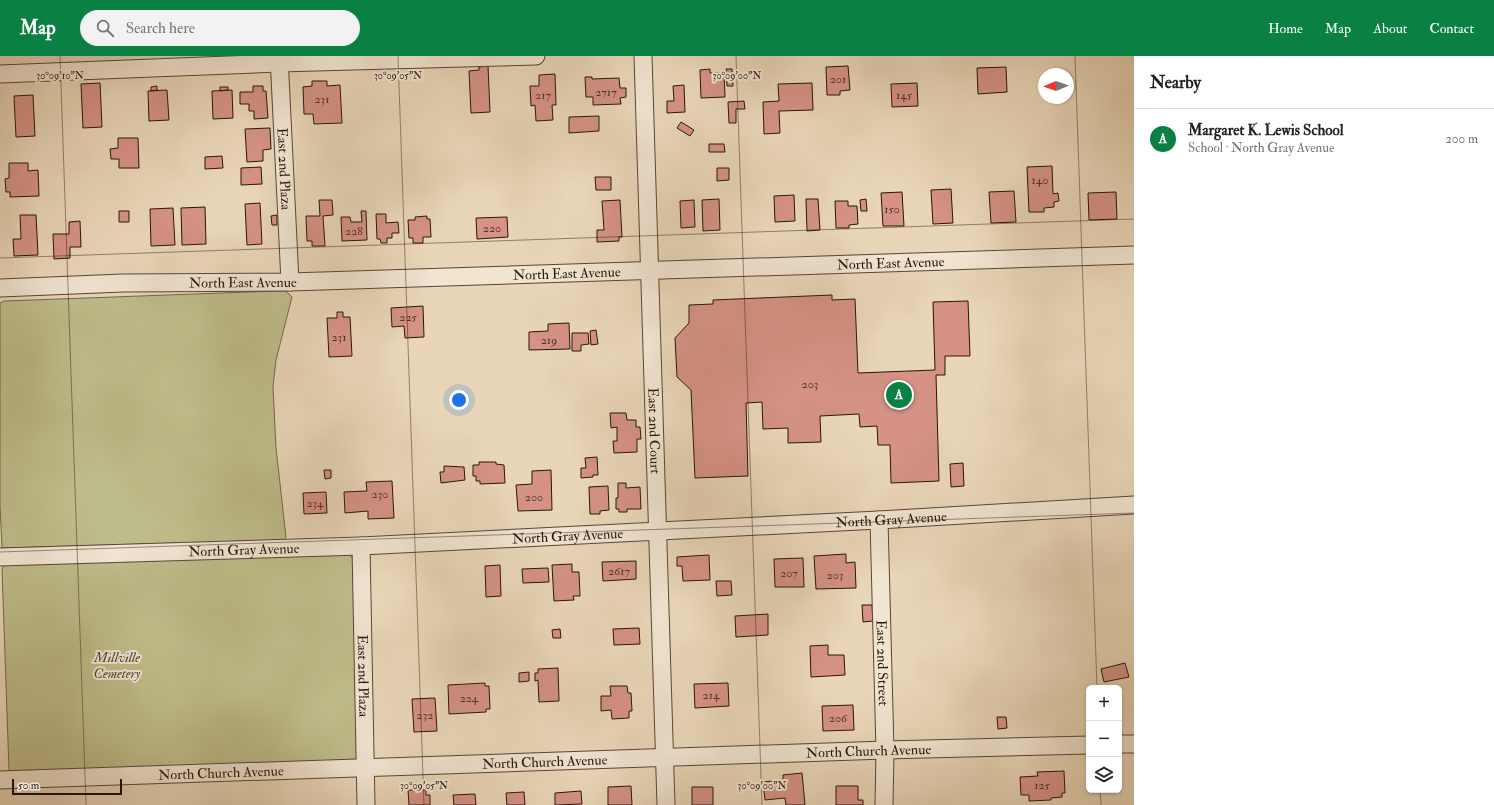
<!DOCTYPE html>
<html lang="en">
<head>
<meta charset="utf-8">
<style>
  body { margin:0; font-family:"IM FELL Double Pica",serif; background:#f2f2f2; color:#222 }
  .controls { position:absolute; right:12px; bottom:12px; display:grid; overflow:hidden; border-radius:6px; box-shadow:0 1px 3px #0004 }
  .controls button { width:36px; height:36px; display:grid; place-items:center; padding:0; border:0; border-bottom:1px solid #e0e0e0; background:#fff; color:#222; font:20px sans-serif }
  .compass { position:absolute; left:1038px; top:12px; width:36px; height:36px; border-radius:50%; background:#fff; box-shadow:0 1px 3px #0004; rotate:268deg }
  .scale { position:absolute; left:12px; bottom:10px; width:110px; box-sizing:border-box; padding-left:4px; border:2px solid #27160c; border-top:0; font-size:11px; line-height:14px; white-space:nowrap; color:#27160c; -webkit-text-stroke:3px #f1e4d1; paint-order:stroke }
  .you { position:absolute; left:459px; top:344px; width:14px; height:14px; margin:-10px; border:3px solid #fff; border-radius:50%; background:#1a73e8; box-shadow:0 0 0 6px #1a73e833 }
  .badge { display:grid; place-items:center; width:26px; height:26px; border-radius:50%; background:#0b8043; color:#fff; font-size:13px; font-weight:700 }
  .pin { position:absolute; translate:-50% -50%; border:2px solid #fff; box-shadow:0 1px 4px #0006 }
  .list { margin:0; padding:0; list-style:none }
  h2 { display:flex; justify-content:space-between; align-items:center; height:52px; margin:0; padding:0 16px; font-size:17px }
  h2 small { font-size:13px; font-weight:400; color:#767676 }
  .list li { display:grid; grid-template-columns:26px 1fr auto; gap:12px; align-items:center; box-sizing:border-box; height:60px; padding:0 16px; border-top:1px solid #e0e0e0 }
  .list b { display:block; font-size:15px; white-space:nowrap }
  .list p { margin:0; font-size:13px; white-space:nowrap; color:#767676 }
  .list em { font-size:13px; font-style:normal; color:#767676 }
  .icon { flex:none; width:22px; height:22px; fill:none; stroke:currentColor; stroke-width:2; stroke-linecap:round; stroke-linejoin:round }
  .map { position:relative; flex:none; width:1134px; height:749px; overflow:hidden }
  header { display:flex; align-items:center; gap:24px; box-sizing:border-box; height:56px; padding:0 20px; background:#0b8043; color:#fff }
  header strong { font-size:19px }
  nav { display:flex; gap:22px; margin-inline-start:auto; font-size:14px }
  .search { width:280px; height:36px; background:#f2f2f2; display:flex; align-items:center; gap:10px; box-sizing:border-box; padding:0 14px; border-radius:22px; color:#767676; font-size:15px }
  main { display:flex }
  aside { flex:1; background:#fff }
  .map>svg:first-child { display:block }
</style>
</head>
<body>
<header>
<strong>Map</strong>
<div class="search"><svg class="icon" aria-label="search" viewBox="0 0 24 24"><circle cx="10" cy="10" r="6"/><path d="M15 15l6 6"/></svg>Search here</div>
<nav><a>Home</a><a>Map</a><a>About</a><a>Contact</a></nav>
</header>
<main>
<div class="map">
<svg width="1134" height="749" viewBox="0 0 1134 749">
  <rect width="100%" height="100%" fill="#e9d6b8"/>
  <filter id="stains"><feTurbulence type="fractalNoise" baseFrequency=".005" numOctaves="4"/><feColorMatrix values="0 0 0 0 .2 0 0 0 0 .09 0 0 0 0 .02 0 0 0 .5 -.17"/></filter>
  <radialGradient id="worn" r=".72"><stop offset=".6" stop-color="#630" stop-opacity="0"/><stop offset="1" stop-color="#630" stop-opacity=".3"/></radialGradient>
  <path fill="#bebc8a" stroke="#72694b" d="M 277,235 L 286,235 L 292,241 L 276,304 L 273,330 L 276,392 L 286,481 L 284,484 L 2,492 L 0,449 L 0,247 L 4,245 Z
    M 349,498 L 353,503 L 357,705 L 10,715 L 9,714 L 2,513 L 4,509 Z"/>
  <path fill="#d59285" stroke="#27160c" d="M 488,10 L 490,56 L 471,57 L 469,15 L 479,14 L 479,11 Z
    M 848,10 L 850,34 L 840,35 L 840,39 L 827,39 L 826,11 Z
    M 1006,11 L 1007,36 L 978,38 L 977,12 Z
    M 710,13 L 710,17 L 724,17 L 725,41 L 701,42 L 700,14 Z
    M 726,13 L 732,13 L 733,30 L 727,30 Z
    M 555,18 L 556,49 L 552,49 L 553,64 L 536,65 L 535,49 L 531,50 L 530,30 L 539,30 L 539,19 Z
    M 585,21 L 592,21 L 592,23 L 619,22 L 620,32 L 626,32 L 626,41 L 620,42 L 621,48 L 593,49 L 593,41 L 586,41 Z
    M 312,25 L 327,25 L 327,30 L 340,29 L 342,67 L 314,68 L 313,58 L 304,58 L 303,31 L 312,30 Z
    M 100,27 L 102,71 L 83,72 L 81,28 Z
    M 812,27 L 813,54 L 779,55 L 780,77 L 764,78 L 763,46 L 779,45 L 778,28 Z
    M 917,27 L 918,50 L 892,51 L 891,28 Z
    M 684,29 L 685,56 L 667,57 L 667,45 L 674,45 L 673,30 Z
    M 157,30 L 157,34 L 151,35 L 151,31 Z
    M 253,30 L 263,30 L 263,35 L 266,35 L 268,62 L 254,63 L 254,55 L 249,55 L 249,48 L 240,48 L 240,36 L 253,36 Z
    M 220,31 L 228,31 L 228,34 L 220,35 Z
    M 167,34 L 169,64 L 149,65 L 148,35 Z
    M 232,34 L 233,62 L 213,63 L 212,35 Z
    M 33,39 L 35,80 L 16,81 L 14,40 Z
    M 744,45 L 745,53 L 736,53 L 736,67 L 729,67 L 728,46 Z
    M 599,60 L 599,75 L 569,77 L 569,61 Z
    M 681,66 L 694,74 L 690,80 L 677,72 Z
    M 270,72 L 271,93 L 263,94 L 263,105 L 247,106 L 245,73 Z
    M 118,82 L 138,82 L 139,112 L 119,112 L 119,103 L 111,103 L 110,93 L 118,92 Z
    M 709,88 L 724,88 L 725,96 L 709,96 Z
    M 222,100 L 223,112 L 205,113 L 205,101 Z
    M 9,107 L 28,107 L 28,115 L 38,114 L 39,140 L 10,141 L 10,136 L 6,136 L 5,123 L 9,122 Z
    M 1052,110 L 1053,138 L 1058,137 L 1059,145 L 1054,146 L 1054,151 L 1044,152 L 1044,156 L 1029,156 L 1027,111 Z
    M 261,111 L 262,128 L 241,129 L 241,112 Z
    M 717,112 L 729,112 L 729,124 L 717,125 Z
    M 595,121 L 611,121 L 611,134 L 596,134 Z
    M 951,133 L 953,167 L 933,168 L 931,134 Z
    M 1014,135 L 1016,166 L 991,167 L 989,136 Z
    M 902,136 L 904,170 L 883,170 L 881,137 Z
    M 1116,136 L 1117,163 L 1089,164 L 1088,137 Z
    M 794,139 L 795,165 L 775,166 L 774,140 Z
    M 719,143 L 720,174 L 703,175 L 702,144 Z
    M 806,143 L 818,143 L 820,174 L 807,175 Z
    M 866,143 L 867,155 L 861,155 L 860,144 Z
    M 319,144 L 332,144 L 333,159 L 323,160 L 325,190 L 312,190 L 312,185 L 307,185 L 306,160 L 320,160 Z
    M 620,144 L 622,181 L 619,181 L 619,185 L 597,186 L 597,174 L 604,174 L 602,145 Z
    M 694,144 L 695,171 L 681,172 L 680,145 Z
    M 835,145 L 848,145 L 848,150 L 857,150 L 858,168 L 849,169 L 849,172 L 836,172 Z
    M 260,147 L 262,188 L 247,189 L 245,148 Z
    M 205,151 L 206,188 L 182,189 L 181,152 Z
    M 173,152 L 175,189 L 151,190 L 150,153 Z
    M 119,155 L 129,155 L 129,166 L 119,166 Z
    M 361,155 L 366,155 L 367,184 L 342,185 L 341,161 L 350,161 L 351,166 L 362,166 Z
    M 376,158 L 386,158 L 386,167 L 398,166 L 399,177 L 392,177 L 392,182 L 387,182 L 387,187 L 381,187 L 380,183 L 377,183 Z
    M 20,159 L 36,159 L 38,199 L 14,200 L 13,183 L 21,183 Z
    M 277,159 L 277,169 L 272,169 L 271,160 Z
    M 427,160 L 427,163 L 430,163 L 431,181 L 423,181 L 423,187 L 413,187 L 413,182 L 409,182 L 408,164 L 415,164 L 415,161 Z
    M 507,161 L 508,181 L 477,183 L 476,162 Z
    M 80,165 L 81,191 L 70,191 L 70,202 L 54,203 L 53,178 L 69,178 L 69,166 Z
    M 832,239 L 832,244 L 855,243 L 858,317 L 935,314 L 933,246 L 968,245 L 970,300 L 945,300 L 945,319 L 936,319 L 939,425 L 891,427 L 890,389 L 878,389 L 877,370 L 860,371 L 859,358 L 820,360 L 821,386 L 788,387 L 788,372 L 763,373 L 762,346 L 746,347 L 748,420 L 695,422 L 691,334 L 677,321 L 675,282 L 689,267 L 689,249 L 713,248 L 713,244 Z
    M 423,250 L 424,281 L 405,282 L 404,270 L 392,271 L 391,252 Z
    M 337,256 L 343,256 L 343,261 L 350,261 L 352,300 L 329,301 L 327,262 L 337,262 Z
    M 569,267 L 570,293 L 529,294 L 529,276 L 548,275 L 548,268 Z
    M 596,274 L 598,288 L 591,289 L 590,275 Z
    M 572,277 L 588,277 L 589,288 L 581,289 L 581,295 L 572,295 Z
    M 610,357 L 626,357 L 627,364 L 636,364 L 636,371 L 640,371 L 641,383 L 637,383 L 637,396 L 614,397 L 613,385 L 617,385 L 617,371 L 611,372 Z
    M 597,401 L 598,419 L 593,419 L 593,421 L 581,422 L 581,412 L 586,412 L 585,402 Z
    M 479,406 L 496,406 L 496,408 L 504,409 L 505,427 L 480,428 L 480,425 L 476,425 L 476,420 L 473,420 L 473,409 L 479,409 Z
    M 963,407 L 964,430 L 951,431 L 950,408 Z
    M 444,410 L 464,411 L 465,424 L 441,427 L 440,416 L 444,416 Z
    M 324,414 L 331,414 L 331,422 L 325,423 Z
    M 551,414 L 552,454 L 518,455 L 516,429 L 532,428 L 532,415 Z
    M 392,425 L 394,462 L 368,463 L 368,455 L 345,457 L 344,436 L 367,435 L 366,426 Z
    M 618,427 L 626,427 L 626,432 L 640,431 L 641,453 L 627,453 L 627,456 L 619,456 L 619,453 L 616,453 L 616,442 L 618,442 Z
    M 608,430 L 609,454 L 600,455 L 600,458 L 590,458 L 589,431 Z
    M 326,436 L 327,457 L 304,458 L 303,437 Z
    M 846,498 L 846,507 L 855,506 L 856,532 L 816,533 L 814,500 Z
    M 709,499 L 710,524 L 683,525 L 682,510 L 677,510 L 677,501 Z
    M 803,502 L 804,531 L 775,531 L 774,503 Z
    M 636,505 L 636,523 L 603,525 L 602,506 Z
    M 572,508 L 572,516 L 579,516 L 580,540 L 573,540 L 574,544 L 554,545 L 552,509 Z
    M 500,509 L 501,540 L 486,541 L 485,510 Z
    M 548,512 L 549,526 L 523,527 L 522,513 Z
    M 716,525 L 731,525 L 732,539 L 717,540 Z
    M 862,549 L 872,549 L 873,565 L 863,566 Z
    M 768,558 L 768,579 L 736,581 L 735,560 Z
    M 639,572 L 640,588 L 614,589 L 613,573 Z
    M 560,573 L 561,582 L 553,582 L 552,574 Z
    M 828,589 L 828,599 L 844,599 L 845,619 L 811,621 L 810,590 Z
    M 1125,607 L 1129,621 L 1104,626 L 1101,613 Z
    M 558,612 L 559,645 L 539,646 L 538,624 L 535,625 L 535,617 L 538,617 L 538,613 Z
    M 529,616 L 529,625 L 519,626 L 519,617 Z
    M 485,627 L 485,630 L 489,630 L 490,653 L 486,653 L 486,656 L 449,658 L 448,629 Z
    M 728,627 L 729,650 L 695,652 L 694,628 Z
    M 610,630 L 627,630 L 628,637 L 631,637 L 632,655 L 629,655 L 629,662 L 612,663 L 611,654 L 601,655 L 601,640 L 611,640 Z
    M 435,642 L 437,675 L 414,676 L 412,643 Z
    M 853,649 L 854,674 L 823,675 L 822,650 Z
    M 997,661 L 1006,661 L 1007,672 L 998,673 Z
    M 1064,715 L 1065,737 L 1062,737 L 1062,741 L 1051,742 L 1051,744 L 1029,745 L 1029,739 L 1021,739 L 1020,721 L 1038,720 L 1037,716 Z
    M 802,717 L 805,749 L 786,749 L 785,742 L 765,744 L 763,726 L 783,724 L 783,719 Z
    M 631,730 L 632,749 L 608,749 L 608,731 Z
    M 836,730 L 858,730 L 858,744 L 863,744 L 863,749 L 836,749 Z
    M 692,731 L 713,731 L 713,749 L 692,749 Z
    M 408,734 L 426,734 L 426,739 L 430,739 L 430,749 L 409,749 Z
    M 581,735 L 582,748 L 555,749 L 555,737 Z
    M 524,736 L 525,749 L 507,749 L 506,737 Z
    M 475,738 L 476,749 L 454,749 L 453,739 Z"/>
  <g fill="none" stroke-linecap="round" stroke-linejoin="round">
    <defs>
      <g id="minor">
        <path id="s1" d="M 279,0 L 290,226"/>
        <path id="s2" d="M 643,0 L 666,749"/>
        <path d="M 0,18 L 279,7 L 536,0"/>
        <path id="s3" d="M 0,232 L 123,227 L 290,226 L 1134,199"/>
        <path id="s4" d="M 879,464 L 885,694 L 884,749"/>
        <path id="s5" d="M 361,490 L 366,749"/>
        <path id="s6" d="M 0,501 L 361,490 L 879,464 L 1134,449"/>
        <path d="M 1119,688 L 1134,688"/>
        <path id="s7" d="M 0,724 L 885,694 L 1089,689"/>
      </g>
    </defs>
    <use href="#minor" stroke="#584637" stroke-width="19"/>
    <use href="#minor" stroke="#f1e4d1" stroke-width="17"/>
  </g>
  <path fill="none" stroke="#27160c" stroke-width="1" stroke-opacity="0.45" d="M 60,0 L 86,749M 398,0 L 424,749M 736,0 L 762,749M 1075,0 L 1097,632M 0,202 L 1134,163M 0,496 L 1134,457M 1100,734 L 1101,749"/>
  <g text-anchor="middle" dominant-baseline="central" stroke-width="4" stroke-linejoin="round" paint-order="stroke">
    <g font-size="12" fill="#52352a">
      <text x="838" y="23">201</text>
      <text x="606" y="36">2717</text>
      <text x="543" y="39">217</text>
      <text x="904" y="39">145</text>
      <text x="322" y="43">231</text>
      <text x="1040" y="124">140</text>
      <text x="892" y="153">150</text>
      <text x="492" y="172">220</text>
      <text x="354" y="175">228</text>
      <text x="408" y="261">225</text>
      <text x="339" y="281">231</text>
      <text x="549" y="284">219</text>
      <text x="810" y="328">203</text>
      <text x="380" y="438">230</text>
      <text x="534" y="441">200</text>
      <text x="315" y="447">234</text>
      <text x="619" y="515">2617</text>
      <text x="789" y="517">207</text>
      <text x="835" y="519">203</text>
      <text x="711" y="639">214</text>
      <text x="469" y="642">224</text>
      <text x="425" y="659">232</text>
      <text x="838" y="662">206</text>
      <text x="1042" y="729">125</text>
    </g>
    <g font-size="14" fill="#27160c" stroke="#f1e4d1">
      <text stroke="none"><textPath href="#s1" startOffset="113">East 2nd Plaza</textPath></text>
      <text stroke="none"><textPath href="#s3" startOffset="891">North East Avenue</textPath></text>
      <text stroke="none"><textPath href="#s3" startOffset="567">North East Avenue</textPath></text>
      <text stroke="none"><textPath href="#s3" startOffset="243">North East Avenue</textPath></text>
      <text stroke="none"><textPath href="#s2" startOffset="375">East 2nd Court</textPath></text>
      <text stroke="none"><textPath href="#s6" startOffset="892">North Gray Avenue</textPath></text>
      <text stroke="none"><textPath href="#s6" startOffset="568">North Gray Avenue</textPath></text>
      <text stroke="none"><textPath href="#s6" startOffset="244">North Gray Avenue</textPath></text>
      <text stroke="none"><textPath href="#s4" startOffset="143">East 2nd Street</textPath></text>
      <text stroke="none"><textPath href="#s5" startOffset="130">East 2nd Plaza</textPath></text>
      <text stroke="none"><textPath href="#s7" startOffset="869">North Church Avenue</textPath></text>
      <text stroke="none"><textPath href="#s7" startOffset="545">North Church Avenue</textPath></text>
      <text stroke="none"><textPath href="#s7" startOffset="221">North Church Avenue</textPath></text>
    </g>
    <g font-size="14" font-style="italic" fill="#544832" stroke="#f1e4d1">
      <text x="117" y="601">Millville<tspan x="117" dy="16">Cemetery</tspan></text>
    </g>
  </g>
  <g font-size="10" text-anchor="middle" fill="#27160c" stroke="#f1e4d1" stroke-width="4" stroke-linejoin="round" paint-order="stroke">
    <text x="60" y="23">30°09'10"N</text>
    <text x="398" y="23">30°09'05"N</text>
    <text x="737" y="23">30°09'00"N</text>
    <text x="424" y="733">30°09'05"N</text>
    <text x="762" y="733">30°09'00"N</text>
  </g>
  <rect width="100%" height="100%" filter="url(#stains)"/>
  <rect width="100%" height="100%" fill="url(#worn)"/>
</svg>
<div class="controls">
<button>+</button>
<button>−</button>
<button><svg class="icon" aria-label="layers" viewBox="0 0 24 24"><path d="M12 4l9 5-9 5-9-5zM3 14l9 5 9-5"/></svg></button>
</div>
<svg class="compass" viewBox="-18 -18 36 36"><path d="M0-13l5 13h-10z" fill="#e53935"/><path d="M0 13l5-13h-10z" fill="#767676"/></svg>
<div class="scale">50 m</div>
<div class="you"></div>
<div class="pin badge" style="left:899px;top:339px">A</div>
</div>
<aside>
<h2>Nearby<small></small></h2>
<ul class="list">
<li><span class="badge">A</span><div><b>Margaret K. Lewis School</b><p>School · North Gray Avenue</p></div><em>200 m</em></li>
</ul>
</aside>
</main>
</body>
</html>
